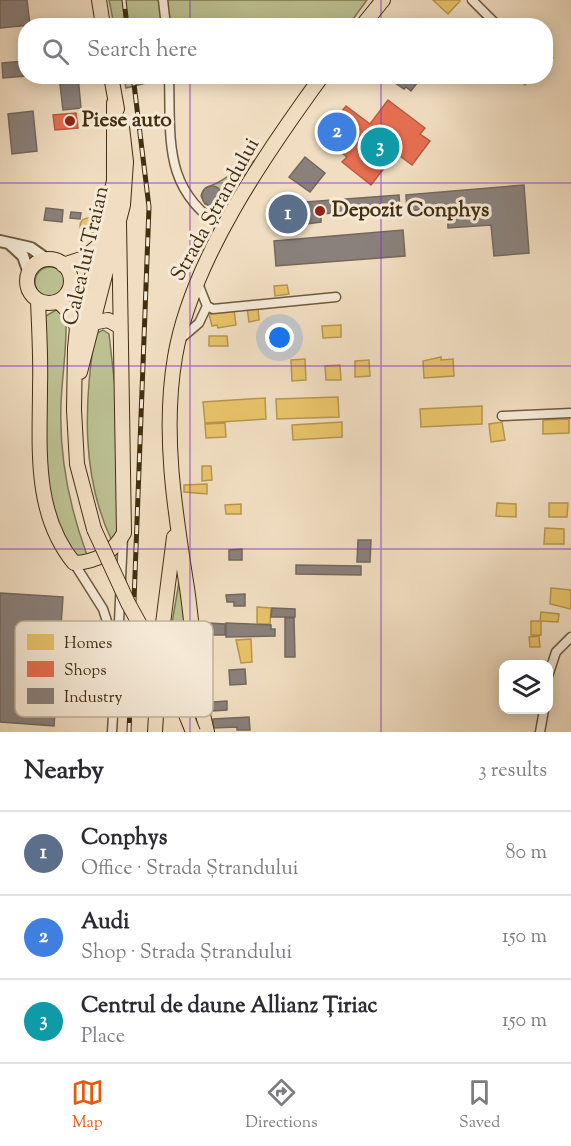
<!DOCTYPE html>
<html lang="en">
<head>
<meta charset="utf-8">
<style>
  body { margin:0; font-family:"Sorts Mill Goudy",serif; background:#f2f2f3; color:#2b2b33 }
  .controls { position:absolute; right:18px; bottom:18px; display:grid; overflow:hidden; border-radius:12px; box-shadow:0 3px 15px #0003 }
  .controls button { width:54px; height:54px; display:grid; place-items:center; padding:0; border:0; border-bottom:2px solid #e1e1e2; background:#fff; color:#2b2b33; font:30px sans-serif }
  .you { position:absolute; left:280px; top:338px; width:21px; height:21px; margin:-15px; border:4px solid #fff; border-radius:50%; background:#1a73e8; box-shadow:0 0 0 9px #1a73e833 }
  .badge { display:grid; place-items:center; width:39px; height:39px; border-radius:50%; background:#ea580c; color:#fff; font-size:20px; font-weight:700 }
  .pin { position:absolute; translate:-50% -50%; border:3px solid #fff; box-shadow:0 2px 6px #0006 }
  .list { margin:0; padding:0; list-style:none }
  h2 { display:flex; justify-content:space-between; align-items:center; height:78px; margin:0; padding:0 24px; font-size:26px }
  h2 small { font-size:20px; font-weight:400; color:#7c7c81 }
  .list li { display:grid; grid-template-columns:39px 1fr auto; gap:18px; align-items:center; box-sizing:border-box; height:84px; padding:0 24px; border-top:2px solid #e1e1e2 }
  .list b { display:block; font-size:22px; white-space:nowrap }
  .list p { margin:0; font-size:20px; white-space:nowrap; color:#7c7c81 }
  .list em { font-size:20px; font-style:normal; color:#7c7c81 }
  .icon { flex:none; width:33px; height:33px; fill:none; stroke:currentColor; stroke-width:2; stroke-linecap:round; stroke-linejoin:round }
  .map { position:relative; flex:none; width:571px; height:732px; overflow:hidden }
  .search { position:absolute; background:#fff; box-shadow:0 3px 15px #0003; left:18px; right:18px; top:18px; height:66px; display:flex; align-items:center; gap:15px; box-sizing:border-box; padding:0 21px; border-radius:24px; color:#7c7c81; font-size:22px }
  .sheet { height:330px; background:#fff }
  nav { display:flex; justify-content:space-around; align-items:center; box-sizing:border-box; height:84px; border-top:2px solid #e1e1e2; background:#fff; font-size:16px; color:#7c7c81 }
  nav a { display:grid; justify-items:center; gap:3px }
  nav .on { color:#ea580c }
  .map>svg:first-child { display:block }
</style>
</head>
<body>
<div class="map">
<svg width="571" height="732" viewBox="0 0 571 732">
  <rect width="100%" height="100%" fill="#f1dec2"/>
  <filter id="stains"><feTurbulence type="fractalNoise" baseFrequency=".00333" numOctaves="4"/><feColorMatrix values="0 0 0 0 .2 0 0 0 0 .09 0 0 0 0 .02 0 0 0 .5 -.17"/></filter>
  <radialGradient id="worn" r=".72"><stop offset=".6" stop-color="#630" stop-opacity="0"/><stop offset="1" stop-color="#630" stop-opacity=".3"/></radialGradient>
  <path fill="#bcc192" stroke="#7f7852" stroke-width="1.5" d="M 109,0 L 367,0 L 348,26 L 114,25 Z
    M 124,77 L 219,77 L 150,82 L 126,88 Z
    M 261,158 L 229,207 L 219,209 L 205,204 L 201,196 C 204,184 211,187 219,182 C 234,173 244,164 261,158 Z
    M35 282a15 15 0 1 1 30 0a15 15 0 1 1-30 0Z
    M 56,310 L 61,311 L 66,320 C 67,348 62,376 61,404 C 59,456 69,506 87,555 L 77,557 L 64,540 L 51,507 L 46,460 L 44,317 Z
    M 103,330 L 109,334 L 115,387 L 118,529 L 112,541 C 81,477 84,403 95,334 Z
    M 179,582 L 187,630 L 180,627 L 171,629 Z"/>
  <path fill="#e9c46a" stroke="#b7974f" stroke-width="1.5" d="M 433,0 L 459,0 L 460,1 L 448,14 Z
    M 546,40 L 548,43 L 546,46 L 551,51 L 549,54 L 553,58 L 546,65 Z
    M 516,76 L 532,76 L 525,85 Z
    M80 226a8 8 0 1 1 16 0a8 8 0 1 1-16 0Z
    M 287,285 L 289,294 L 275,296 L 274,286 Z
    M 258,307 L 259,320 L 249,322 L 247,308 Z
    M 234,310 L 236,325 L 218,328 L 217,325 L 212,326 L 209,314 Z
    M 341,325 L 341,337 L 323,338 L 322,326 Z
    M 209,336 L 227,336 L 228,346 L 209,346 Z
    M 441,357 L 441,360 L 453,359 L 454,376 L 424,378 L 423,361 Z
    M 305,359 L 306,380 L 292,381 L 291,360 Z
    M 369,360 L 370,376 L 355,377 L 355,361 Z
    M 340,365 L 341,380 L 326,380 L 325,366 Z
    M 338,397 L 339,417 L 277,419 L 276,399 Z
    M 265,398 L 266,419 L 205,423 L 203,402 Z
    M 482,406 L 482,424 L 421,427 L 420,409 Z
    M 569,419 L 569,433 L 543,434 L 543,420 Z
    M 342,422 L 342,437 L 293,440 L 292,425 Z
    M 502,422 L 505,440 L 491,442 L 489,424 Z
    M 225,423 L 226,437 L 206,438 L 205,424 Z
    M 202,466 L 211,466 L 212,480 L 202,481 Z
    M 207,484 L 207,494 L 184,492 L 184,485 Z
    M 497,503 L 516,504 L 516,517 L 496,516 Z
    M 549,503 L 568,503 L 567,517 L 549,517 Z
    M 241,504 L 241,514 L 226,514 L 225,505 Z
    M 545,528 L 564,529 L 564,544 L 544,544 Z
    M 551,588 L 571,590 L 571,609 L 550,604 Z
    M 257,607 L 271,608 L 270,624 L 257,624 Z
    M 541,612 L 559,614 L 558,622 L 540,621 Z
    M 531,621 L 541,621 L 541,635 L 531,635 Z
    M 539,636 L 540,647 L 530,647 L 529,637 Z
    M 251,639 L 252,662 L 241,663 L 236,640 Z"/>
  <path fill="#e76f51" stroke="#b65c3e" stroke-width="1.5" d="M 388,100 L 425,128 L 420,134 L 430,141 L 412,165 L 396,153 L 371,185 L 342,162 L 347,157 L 321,137 L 346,106 L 370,124 Z
    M 76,113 L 78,128 L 55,130 L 53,115 Z"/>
  <path fill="#8a817c" stroke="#74685c" stroke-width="1.5" d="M 0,0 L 27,0 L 30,25 L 0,28 Z
    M 26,61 L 26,76 L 3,78 L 2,63 Z
    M 59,76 L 78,76 L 81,108 L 63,110 Z
    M 390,76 L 417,76 L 420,79 L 411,91 L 406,87 L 404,89 L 389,79 Z
    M 33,111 L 37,151 L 12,154 L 8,114 Z
    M 305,157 L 325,173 L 310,192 L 289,177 Z
    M 524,185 L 529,253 L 494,256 L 491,225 L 448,228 L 447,207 L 407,211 L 406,195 Z
    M202 196a10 10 0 1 1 20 0a10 10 0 1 1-20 0Z
    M 399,195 L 400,208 L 321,214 L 321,222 L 283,227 L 278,223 L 279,204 Z
    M 46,208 L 63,210 L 62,222 L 44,220 Z
    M 71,212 L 81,213 L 80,219 L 70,218 Z
    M 403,230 L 405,256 L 276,266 L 274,241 Z
    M 358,540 L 371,540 L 370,562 L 357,562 Z
    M 242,549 L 242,560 L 229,560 L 229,550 Z
    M 296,565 L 361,566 L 361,575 L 296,574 Z
    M 0,593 L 63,597 L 54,726 L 0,722 Z
    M 245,594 L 245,606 L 234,606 L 234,602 L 227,602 L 226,595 Z
    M 272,608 L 295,609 L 295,617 L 271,617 Z
    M 285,618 L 294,618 L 295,657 L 285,657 Z
    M 208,623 L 225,624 L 225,635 L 208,635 Z
    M 226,623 L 271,625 L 271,629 L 275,629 L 275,636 L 226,637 Z
    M 245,669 L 246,684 L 230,685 L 229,670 Z
    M 227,701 L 227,710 L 213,711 L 213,702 Z
    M 249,717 L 250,730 L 237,730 L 237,727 L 213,728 L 213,719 Z"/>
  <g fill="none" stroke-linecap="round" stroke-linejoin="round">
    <defs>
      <path id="minor" d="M 163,0 L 166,26
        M 472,0 L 498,26
        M 169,76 C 171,140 162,191 225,229
        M 197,281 L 207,306 L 213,309 L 336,297
        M 178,341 L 199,323 L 207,306
        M 502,416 L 571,413
        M 74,563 L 103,609 L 117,652 L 112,732
        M 118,643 L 123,536
        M 548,676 L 556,652 L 571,637
        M 540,732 L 544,710"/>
      <path id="tertiary" d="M 0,241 L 31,248 L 48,260
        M 10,244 L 23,256 L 29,273"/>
      <path id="primary" d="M 99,0 L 103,26
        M 362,26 L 383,0
        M 111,76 L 117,109
        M27 281a22 22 0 1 1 44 0a22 22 0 1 1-44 0Z
        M 63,265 L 84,258 L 99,245
        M 38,300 C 39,329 41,358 40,387 C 40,447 33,513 74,563 C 96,562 113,553 124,533 L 119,222
        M 58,301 L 72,315 L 77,328
        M 92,323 L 108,320 L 119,326
        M 80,372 L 123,205 L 126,162 L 122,127
        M 94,529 L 77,464 L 74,410 L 75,348 L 77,328 L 102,241 L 114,180 L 114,103
        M 160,647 C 174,635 185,638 195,653
        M 155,732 L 160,647 L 174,537
        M 207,732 C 195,685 194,635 187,588 C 175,512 162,433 175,357 C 191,261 265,154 322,76"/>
    </defs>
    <use href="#minor" stroke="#6e5a3d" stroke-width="11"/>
    <use href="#tertiary" stroke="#6e5a3d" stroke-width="14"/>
    <use href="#primary" stroke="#422e11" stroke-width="16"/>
    <use href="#minor" stroke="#f6ead7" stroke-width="8"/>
    <use href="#tertiary" stroke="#f6ead7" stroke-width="10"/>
    <use href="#primary" stroke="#f1dec2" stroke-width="14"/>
    <defs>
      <path id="rail" d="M 124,0 L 127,26
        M 129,732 L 149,207 L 133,76"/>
    </defs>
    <use href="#rail" stroke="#422e11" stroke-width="5"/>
    <use href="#rail" stroke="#f6ead7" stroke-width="3" stroke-dasharray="9" stroke-linecap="butt"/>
    <defs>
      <path id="primary-bridge" d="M 94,529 L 128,603 L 176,690 L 193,732"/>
    </defs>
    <use href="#primary-bridge" stroke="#422e11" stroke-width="16" stroke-linecap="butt"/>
    <use href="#primary-bridge" stroke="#f1dec2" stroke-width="14"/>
  </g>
  <path fill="none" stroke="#7b2cbf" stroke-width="1.5" stroke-opacity="0.55" d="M 190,0 L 190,26M 381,0 L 381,26M 190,76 L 190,732M 381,76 L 381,732M 0,183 L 571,183M 0,366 L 571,366M 0,549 L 571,549"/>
  <g fill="#8f2418" stroke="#f6ead7" stroke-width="2">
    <circle cx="70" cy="121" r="6"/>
    <circle cx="320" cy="211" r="6"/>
  </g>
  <g text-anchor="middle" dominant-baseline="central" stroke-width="6" stroke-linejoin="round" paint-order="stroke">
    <g font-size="21" font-weight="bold" fill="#422e11" stroke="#f6ead7" text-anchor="start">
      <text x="82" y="121">Piese auto</text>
      <text x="332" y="211">Depozit Conphys</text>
    </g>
    <g font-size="21" fill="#422e11" stroke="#f6ead7">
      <text transform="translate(216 210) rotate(-61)">Strada Ștrandului</text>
      <text transform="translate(87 256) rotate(-77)">Calea lui Traian</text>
    </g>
  </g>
  <rect x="15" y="621" width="198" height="96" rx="9" fill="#f6ead7" stroke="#c0b29c" stroke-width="1.5"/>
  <rect x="27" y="634" width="27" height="16" fill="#e9c46a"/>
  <rect x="27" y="661" width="27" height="16" fill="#e76f51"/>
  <rect x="27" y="688" width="27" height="16" fill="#8a817c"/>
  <g font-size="16" fill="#422e11">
    <text x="64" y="648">Homes</text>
    <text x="64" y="675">Shops</text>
    <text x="64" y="702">Industry</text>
  </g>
  <rect width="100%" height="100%" filter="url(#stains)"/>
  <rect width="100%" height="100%" fill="url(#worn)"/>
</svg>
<div class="controls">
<button><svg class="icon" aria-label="layers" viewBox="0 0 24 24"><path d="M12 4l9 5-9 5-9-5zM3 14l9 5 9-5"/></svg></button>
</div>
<div class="you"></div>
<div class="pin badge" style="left:288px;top:214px;background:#5c6f8a">1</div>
<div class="pin badge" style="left:337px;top:132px;background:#3f7fe0">2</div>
<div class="pin badge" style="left:380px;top:147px;background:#0f9aa8">3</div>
<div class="search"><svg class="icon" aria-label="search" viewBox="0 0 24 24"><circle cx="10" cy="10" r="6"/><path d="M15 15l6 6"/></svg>Search here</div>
</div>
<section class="sheet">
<h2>Nearby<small>3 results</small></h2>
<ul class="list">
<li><span class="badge" style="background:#5c6f8a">1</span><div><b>Conphys</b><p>Office · Strada Ștrandului</p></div><em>80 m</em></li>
<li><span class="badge" style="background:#3f7fe0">2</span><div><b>Audi</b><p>Shop · Strada Ștrandului</p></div><em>150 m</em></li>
<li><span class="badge" style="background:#0f9aa8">3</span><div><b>Centrul de daune Allianz Țiriac</b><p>Place</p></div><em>150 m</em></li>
</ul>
</section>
<nav>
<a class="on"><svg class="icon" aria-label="map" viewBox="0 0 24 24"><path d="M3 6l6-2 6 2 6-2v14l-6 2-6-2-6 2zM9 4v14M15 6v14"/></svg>Map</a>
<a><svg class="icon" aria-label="directions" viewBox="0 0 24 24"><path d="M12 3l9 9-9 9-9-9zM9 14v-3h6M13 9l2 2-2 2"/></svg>Directions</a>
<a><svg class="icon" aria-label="saved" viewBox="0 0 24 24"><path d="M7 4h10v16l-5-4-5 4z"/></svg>Saved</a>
</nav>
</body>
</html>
